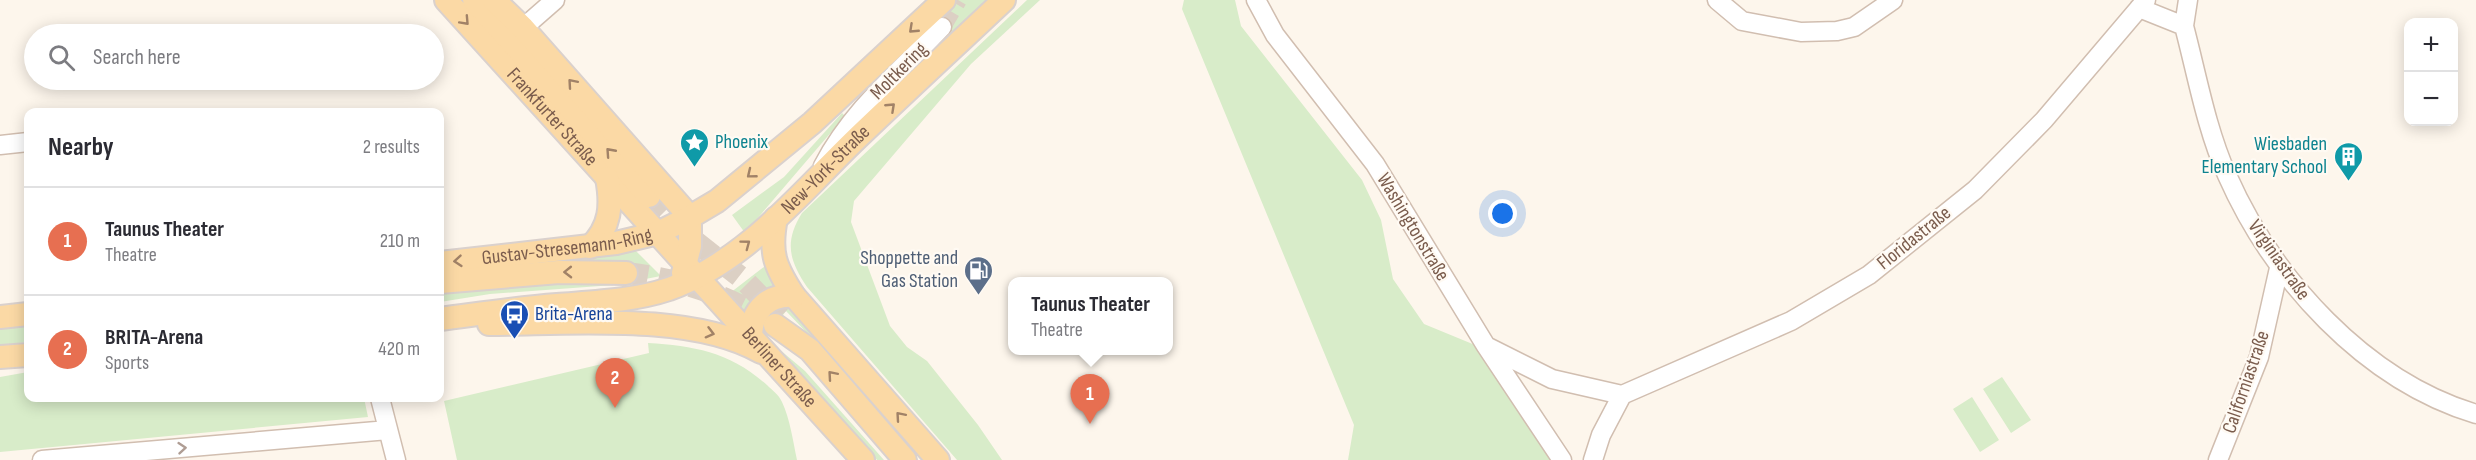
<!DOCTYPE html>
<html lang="en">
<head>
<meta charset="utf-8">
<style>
  body { margin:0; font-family:"Sofia Sans Condensed",sans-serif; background:#f7f7f7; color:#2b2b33 }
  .controls { position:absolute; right:18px; top:18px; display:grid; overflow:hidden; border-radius:12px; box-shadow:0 3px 15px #0003 }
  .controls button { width:54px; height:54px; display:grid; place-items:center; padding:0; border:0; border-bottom:2px solid #e1e1e2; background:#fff; color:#2b2b33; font:30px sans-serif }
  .you { position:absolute; left:1503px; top:214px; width:21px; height:21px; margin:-15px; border:4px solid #fff; border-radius:50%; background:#1a73e8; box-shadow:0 0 0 9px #1a73e833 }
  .badge { display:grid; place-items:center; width:39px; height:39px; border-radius:50%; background:#e76f51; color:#fff; font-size:20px; font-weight:700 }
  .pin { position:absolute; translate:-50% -50px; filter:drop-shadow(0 2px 3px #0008) }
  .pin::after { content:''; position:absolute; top:32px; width:21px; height:18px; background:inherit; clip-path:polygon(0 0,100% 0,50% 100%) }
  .popup { position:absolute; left:1008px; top:277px; width:165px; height:78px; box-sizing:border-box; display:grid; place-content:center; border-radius:12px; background:#fff; filter:drop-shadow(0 2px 4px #0005); font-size:20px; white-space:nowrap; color:#7c7c81 }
  .popup b { font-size:22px; color:#2b2b33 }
  .popup::after { content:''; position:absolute; left:50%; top:100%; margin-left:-12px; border:12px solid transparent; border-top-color:#fff }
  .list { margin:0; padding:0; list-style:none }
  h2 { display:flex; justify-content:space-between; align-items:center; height:78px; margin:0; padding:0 24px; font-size:26px }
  h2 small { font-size:20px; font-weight:400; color:#7c7c81 }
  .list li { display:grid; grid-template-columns:39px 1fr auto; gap:18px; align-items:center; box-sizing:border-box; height:108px; padding:0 24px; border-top:2px solid #e1e1e2 }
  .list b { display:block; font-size:22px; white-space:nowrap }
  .list p { margin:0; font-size:20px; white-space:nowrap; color:#7c7c81 }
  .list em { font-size:20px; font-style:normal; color:#7c7c81 }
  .icon { flex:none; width:33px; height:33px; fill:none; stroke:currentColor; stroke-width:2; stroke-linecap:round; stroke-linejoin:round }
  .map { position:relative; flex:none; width:2476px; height:460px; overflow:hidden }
  .search { position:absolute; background:#fff; box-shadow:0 3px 15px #0003; left:24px; top:24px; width:420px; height:66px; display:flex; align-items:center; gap:15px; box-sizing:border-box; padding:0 21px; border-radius:33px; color:#7c7c81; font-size:22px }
  .panel { position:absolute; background:#fff; box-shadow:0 3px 15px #0003; left:24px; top:108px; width:420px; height:294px; border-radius:12px }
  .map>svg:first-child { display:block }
</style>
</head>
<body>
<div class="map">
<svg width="2476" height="460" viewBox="0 0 2476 460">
  <rect width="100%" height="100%" fill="#fdf6ec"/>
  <path fill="#d8ecc9" d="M 957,0 L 991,0 L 953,36 L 933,21 Z
    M 1027,0 L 1040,0 L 971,64 L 854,201 L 851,222 L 890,326 L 907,347 L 927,361 L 978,425 L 1002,460 L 957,460 L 807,287 C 789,260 784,242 802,213 Z
    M 1184,0 L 1235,0 L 1241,26 L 1362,180 L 1381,220 L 1393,279 L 1424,324 L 1475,345 L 1550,460 L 1348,460 L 1354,425 L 1182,9 Z
    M 842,113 L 845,116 L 745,233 L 732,215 L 784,177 Z
    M 634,249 L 661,276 L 614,285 L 490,294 L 440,302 L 440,294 L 564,283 L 625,284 L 523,266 Z
    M 769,263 L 776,285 L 745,318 L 730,293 Z
    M 792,304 L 928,460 L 921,460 L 833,360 L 786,311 L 766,338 L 805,371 L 884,460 L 877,460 L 832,409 L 762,335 L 762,326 L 777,307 Z
    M 28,324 L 28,342 L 0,345 L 0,327 Z
    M 648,343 C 695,346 730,352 767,385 C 772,390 779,395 782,402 C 790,419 793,441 797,460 L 457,460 L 444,401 L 649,353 Z
    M 28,372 L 28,398 L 364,398 L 368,417 L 0,452 L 0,377 Z
    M 2002,377 L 2031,420 L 2011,433 L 1983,389 Z
    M 1972,397 L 1999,440 L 1980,452 L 1953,409 Z"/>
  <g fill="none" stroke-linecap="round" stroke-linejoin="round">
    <path stroke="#dcd0c4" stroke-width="18" stroke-dasharray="18 9" stroke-linecap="butt" d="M 942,27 L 958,0"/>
    <path stroke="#dcd0c4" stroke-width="22" stroke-dasharray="22 11" stroke-linecap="butt" d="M 649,196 L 688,236 L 743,279 L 780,317
      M 626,273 C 680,279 728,295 774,325"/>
    <defs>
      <path id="minor" d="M 1256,0 L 1275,35 L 1375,164 L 1486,346 L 1562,460
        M 1717,0 L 1742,21 L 1801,32 L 1837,31 L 1854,27 L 1893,0
        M 2139,8 L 2184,26 C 2197,75 2206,128 2227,175 C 2273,279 2364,380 2476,414
        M 2184,26 L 2188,0
        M 523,28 L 555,0
        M 0,145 L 28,142
        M 823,166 C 852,110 899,72 942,27
        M 1486,346 L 1552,379 L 1622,395 L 1791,321 L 1869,275 L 1975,190 L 2044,120 L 2146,0
        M 380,398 L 396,460
        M 42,460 L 388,430
        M 1593,460 L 1601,435 L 1622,395
        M 2218,460 L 2259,357 L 2279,268"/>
      <g id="major">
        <path id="s1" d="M 446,0 L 863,460"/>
        <path d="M 474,0 L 649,196"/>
        <path d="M 494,0 L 523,28 L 690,217 L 690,246 L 683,273"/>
        <path d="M 776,218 C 769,253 775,267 794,296 L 938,460"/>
        <path d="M 590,247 C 611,227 612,205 607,178"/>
        <path id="s2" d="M 440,263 L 616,243 L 658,233 L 690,217 L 717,201 L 812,123 L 944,0"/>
        <path d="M 440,282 L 559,272 L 626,273"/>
        <path d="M 0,317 L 28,314"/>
        <path id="s3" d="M 440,319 C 479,314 517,308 557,305 C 594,302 633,301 669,289 C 744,262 797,197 852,143 C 902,95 953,48 1004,0"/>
        <path d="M 489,324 C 568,324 691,312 761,352"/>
        <path d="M 775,325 L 810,350 L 905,460"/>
        <path d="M 751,335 C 752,310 768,294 794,296"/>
        <path d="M 0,357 L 28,355"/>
      </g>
    </defs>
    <use href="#minor" stroke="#d1beb0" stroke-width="21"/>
    <use href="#major" stroke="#dad1cd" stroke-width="26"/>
    <use href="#minor" stroke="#fff" stroke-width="18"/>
    <use href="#major" stroke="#fbd9a5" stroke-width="22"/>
  </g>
  <defs><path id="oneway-chevron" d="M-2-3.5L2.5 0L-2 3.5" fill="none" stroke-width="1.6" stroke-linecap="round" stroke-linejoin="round" transform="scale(1.5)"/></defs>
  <g stroke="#a18267">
    <use href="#oneway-chevron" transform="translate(465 21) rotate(47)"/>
    <use href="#oneway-chevron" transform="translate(913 29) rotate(137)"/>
    <use href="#oneway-chevron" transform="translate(572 83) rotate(-131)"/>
    <use href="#oneway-chevron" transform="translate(891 107) rotate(-43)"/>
    <use href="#oneway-chevron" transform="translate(610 152) rotate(-132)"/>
    <use href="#oneway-chevron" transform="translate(751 174) rotate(141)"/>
    <use href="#oneway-chevron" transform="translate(746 244) rotate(-37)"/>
    <use href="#oneway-chevron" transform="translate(458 261) rotate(175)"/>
    <use href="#oneway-chevron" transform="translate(568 272) rotate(179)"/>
    <use href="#oneway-chevron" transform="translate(710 333) rotate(15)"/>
    <use href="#oneway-chevron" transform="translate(832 375) rotate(-131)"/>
    <use href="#oneway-chevron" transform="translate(900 416) rotate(-131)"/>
  </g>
  <use stroke="#af9d94" href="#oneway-chevron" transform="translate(182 448) rotate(-5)"/>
  <defs>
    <symbol id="sight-pin" viewBox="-11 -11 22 30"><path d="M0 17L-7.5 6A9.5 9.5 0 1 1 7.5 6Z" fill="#0f9aa8" stroke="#fffaf3"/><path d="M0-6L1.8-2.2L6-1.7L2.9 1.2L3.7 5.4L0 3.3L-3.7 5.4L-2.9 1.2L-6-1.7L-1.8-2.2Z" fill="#fff"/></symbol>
    <symbol id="building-pin" viewBox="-11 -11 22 30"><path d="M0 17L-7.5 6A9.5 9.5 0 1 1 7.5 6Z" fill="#0f9aa8" stroke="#fffaf3"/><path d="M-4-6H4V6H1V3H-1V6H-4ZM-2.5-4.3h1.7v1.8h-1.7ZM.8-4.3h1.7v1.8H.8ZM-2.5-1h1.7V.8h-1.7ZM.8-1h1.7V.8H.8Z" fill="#fff"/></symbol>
    <symbol id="fuel-pin" viewBox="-11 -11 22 30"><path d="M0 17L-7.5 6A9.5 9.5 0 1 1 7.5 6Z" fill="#5c6f8a" stroke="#fffaf3"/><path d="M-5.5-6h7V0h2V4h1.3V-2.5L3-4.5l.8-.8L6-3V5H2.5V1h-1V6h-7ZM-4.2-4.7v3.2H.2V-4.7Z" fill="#fff"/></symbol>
    <symbol id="bus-pin" viewBox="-11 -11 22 30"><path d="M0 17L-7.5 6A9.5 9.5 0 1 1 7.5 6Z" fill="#1a4fb4" stroke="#fffaf3"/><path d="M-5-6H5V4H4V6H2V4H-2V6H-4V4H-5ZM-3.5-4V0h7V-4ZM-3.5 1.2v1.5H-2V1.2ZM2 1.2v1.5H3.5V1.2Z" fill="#fff"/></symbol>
  </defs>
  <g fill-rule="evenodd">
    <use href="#sight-pin" x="678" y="126" width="33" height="45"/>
    <use href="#building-pin" x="2332" y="140" width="33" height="45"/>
    <use href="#fuel-pin" x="962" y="254" width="33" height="45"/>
    <use href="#bus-pin" x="498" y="298" width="33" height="45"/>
  </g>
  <g text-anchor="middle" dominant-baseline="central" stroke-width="4.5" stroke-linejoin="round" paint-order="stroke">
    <g font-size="20" fill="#7a5c4d" stroke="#fffaf3">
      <text transform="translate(899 71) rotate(-45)">Moltkering</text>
      <text stroke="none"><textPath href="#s1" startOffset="158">Frankfurter Straße</textPath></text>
      <text stroke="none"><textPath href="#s3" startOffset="430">New-York-Straße</textPath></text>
      <text transform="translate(1413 227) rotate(59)">Washingtonstraße</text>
      <text transform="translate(1914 238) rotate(-39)">Floridastraße</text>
      <text stroke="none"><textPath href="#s2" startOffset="128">Gustav-Stresemann-Ring</textPath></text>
      <text transform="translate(2279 260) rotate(55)">Virginiastraße</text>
      <text stroke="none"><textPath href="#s1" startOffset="496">Berliner Straße</textPath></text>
      <text transform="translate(2246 382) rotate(-71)">Californiastraße</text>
    </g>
    <g font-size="20" fill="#0d838f" stroke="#fffaf3" text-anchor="start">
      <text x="715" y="142">Phoenix</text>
      <text x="2327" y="144" text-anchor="end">Wiesbaden<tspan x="2327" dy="23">Elementary School</tspan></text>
    </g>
    <g font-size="20" fill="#4e5e75" stroke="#fffaf3" text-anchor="end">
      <text x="958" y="258">Shoppette and<tspan x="958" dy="23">Gas Station</tspan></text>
    </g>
    <g font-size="20" fill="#164399" stroke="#fffaf3" text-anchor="start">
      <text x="535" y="314">Brita-Arena</text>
    </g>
  </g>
</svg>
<div class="controls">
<button>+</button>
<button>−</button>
</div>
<div class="you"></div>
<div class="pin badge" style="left:1090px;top:424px">1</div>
<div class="popup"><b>Taunus Theater</b>Theatre</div>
<div class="pin badge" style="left:615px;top:408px">2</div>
<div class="search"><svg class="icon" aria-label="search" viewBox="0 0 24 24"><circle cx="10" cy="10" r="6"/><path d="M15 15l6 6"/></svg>Search here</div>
<section class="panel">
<h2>Nearby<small>2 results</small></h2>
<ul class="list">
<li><span class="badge">1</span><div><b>Taunus Theater</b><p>Theatre</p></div><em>210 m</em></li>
<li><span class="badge">2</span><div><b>BRITA-Arena</b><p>Sports</p></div><em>420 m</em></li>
</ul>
</section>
</div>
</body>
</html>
